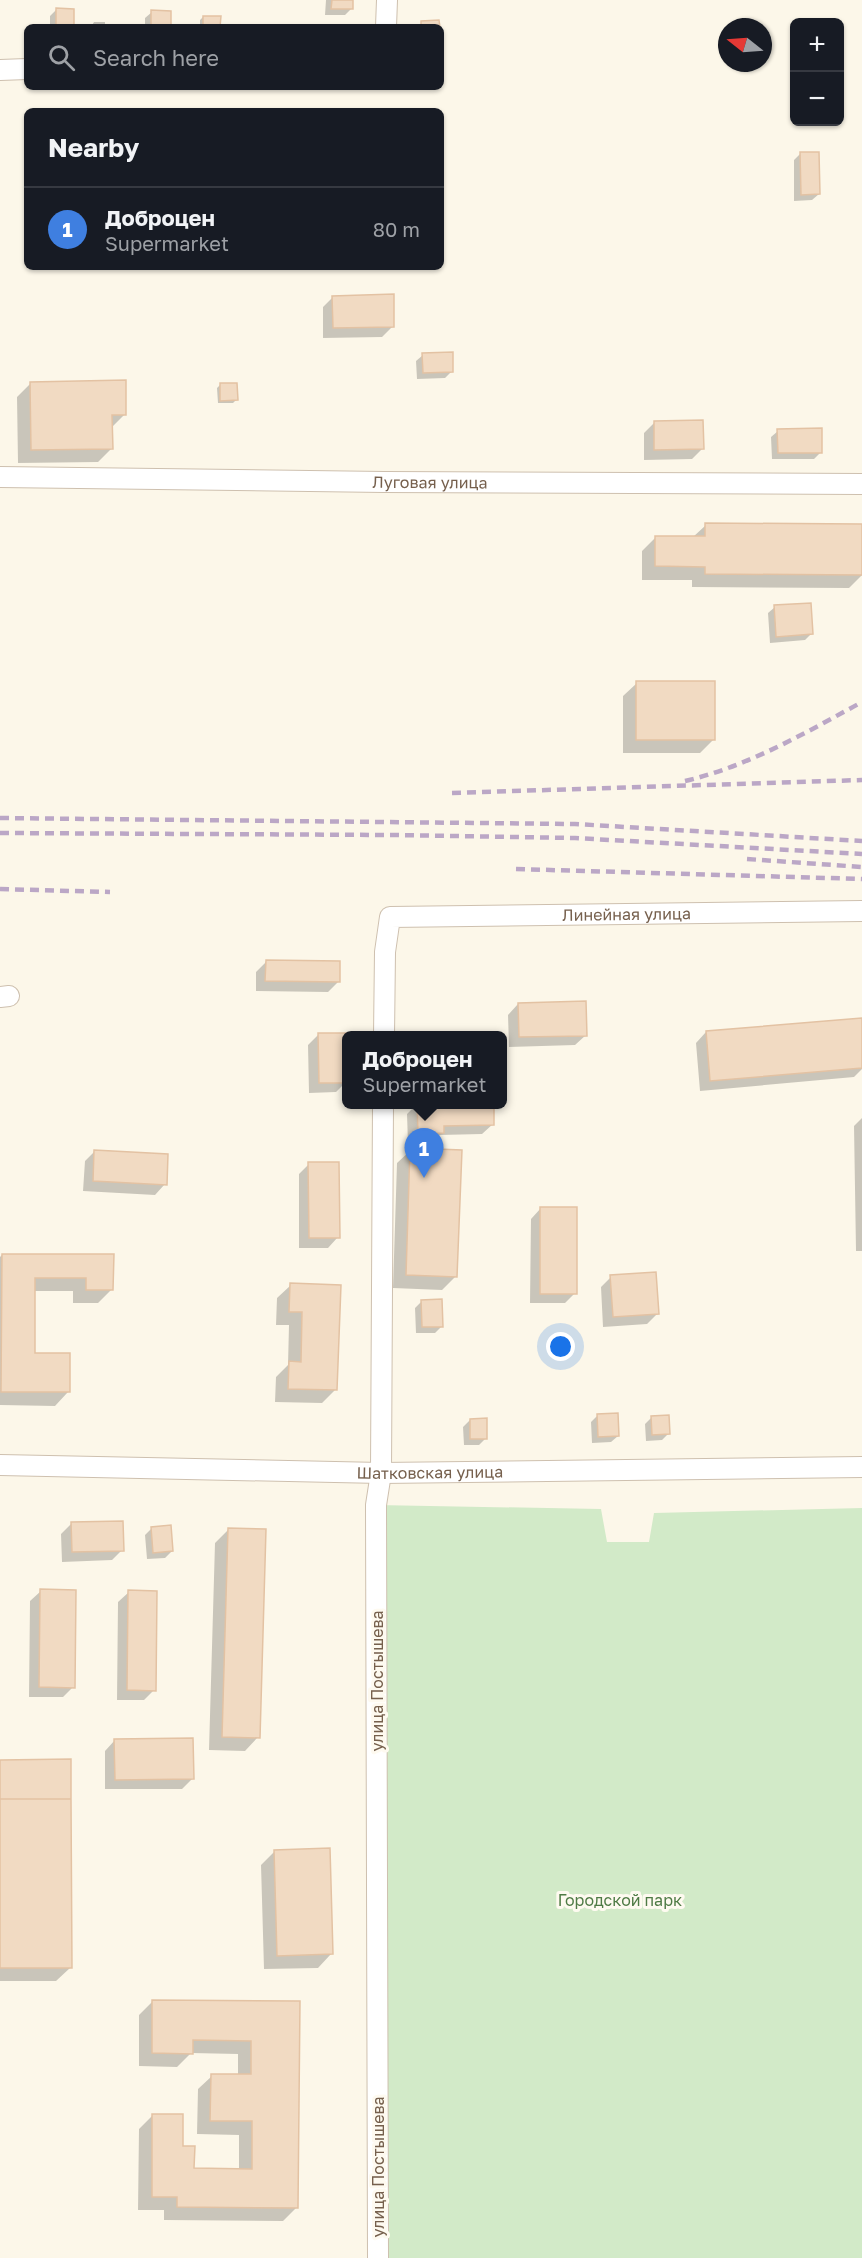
<!DOCTYPE html>
<html lang="en">
<head>
<meta charset="utf-8">
<style>
  body { margin:0; font-family:"Golos Text",sans-serif; background:#20242c; color:#f1f3f6 }
  .controls { position:absolute; right:18px; top:18px; display:grid; overflow:hidden; border-radius:9px; box-shadow:0 2px 4px #0004 }
  .controls button { width:54px; height:54px; display:grid; place-items:center; padding:0; border:0; border-bottom:2px solid #363941; background:#171b24; color:#f1f3f6; font:30px sans-serif }
  .compass { position:absolute; left:718px; top:18px; width:54px; height:54px; border-radius:50%; background:#171b24; box-shadow:0 2px 4px #0004; rotate:287deg }
  .you { position:absolute; left:561px; top:1347px; width:21px; height:21px; margin:-15px; border:4px solid #fff; border-radius:50%; background:#1a73e8; box-shadow:0 0 0 9px #1a73e833 }
  .badge { display:grid; place-items:center; width:39px; height:39px; border-radius:50%; background:#d93025; color:#fff; font-size:20px; font-weight:700 }
  .pin { position:absolute; translate:-50% -50px; filter:drop-shadow(0 2px 3px #0008) }
  .pin::after { content:''; position:absolute; top:32px; width:21px; height:18px; background:inherit; clip-path:polygon(0 0,100% 0,50% 100%) }
  .popup { position:absolute; left:342px; top:1031px; width:165px; height:78px; box-sizing:border-box; display:grid; place-content:center; border-radius:9px; background:#171b24; filter:drop-shadow(0 2px 4px #0005); font-size:20px; white-space:nowrap; color:#9ea1a6 }
  .popup b { font-size:22px; color:#f1f3f6 }
  .popup::after { content:''; position:absolute; left:50%; top:100%; margin-left:-12px; border:12px solid transparent; border-top-color:#171b24 }
  .list { margin:0; padding:0; list-style:none }
  h2 { display:flex; justify-content:space-between; align-items:center; height:78px; margin:0; padding:0 24px; font-size:26px }
  h2 small { font-size:20px; font-weight:400; color:#9ea1a6 }
  .list li { display:grid; grid-template-columns:39px 1fr auto; gap:18px; align-items:center; box-sizing:border-box; height:84px; padding:0 24px; border-top:2px solid #363941 }
  .list b { display:block; font-size:22px; white-space:nowrap }
  .list p { margin:0; font-size:20px; white-space:nowrap; color:#9ea1a6 }
  .list em { font-size:20px; font-style:normal; color:#9ea1a6 }
  .icon { flex:none; width:33px; height:33px; fill:none; stroke:currentColor; stroke-width:2; stroke-linecap:round; stroke-linejoin:round }
  .map { position:relative; flex:none; width:862px; height:2258px; overflow:hidden }
  .search { position:absolute; background:#171b24; box-shadow:0 2px 4px #0004; left:24px; top:24px; width:420px; height:66px; display:flex; align-items:center; gap:15px; box-sizing:border-box; padding:0 21px; border-radius:9px; color:#9ea1a6; font-size:22px }
  .panel { position:absolute; background:#171b24; box-shadow:0 2px 4px #0004; left:24px; top:108px; width:420px; height:162px; border-radius:9px }
  .map>svg:first-child { display:block }
</style>
</head>
<body>
<div class="map">
<svg width="862" height="2258" viewBox="0 0 862 2258">
  <rect width="100%" height="100%" fill="#fcf7e9"/>
  <path fill="#d2eac8" d="M 376,1505 L 601,1509 L 607,1542 L 649,1542 L 654,1513 L 862,1508 L 862,2258 L 378,2258 Z"/>
  <path fill="#0003" d="M 326,0 L 352,0 L 351,9 L 345,15 L 325,15 Z
    M 56,10 L 72,27 L 50,27 L 50,16 Z
    M 152,12 L 169,27 L 145,27 L 145,18 Z
    M 203,17 L 219,27 L 200,27 L 200,20 Z
    M 94,22 L 105,22 L 105,27 L 91,27 Z
    M 801,153 L 819,194 L 812,200 L 794,201 L 794,160 Z
    M 333,297 L 393,326 L 382,337 L 323,338 L 323,307 Z
    M 423,355 L 452,371 L 445,378 L 417,379 L 416,361 Z
    M 31,383 L 125,414 L 111,428 L 112,448 L 98,462 L 18,463 L 17,397 Z
    M 220,385 L 236,400 L 233,403 L 218,403 L 217,388 Z
    M 655,422 L 702,449 L 692,459 L 644,460 L 644,433 Z
    M 778,431 L 821,452 L 814,459 L 772,459 L 771,437 Z
    M 706,525 L 862,526 L 862,575 L 849,588 L 692,587 L 692,580 L 642,580 L 642,551 L 656,537 L 693,537 Z
    M 775,607 L 811,634 L 805,640 L 770,643 L 768,613 Z
    M 637,683 L 714,739 L 700,753 L 623,753 L 623,696 Z
    M 266,962 L 338,982 L 328,992 L 256,991 L 256,972 Z
    M 518,1004 L 586,1035 L 575,1045 L 509,1047 L 508,1015 Z
    M 706,1032 L 862,1040 L 862,1069 L 854,1077 L 700,1091 L 696,1043 Z
    M 318,1035 L 346,1082 L 336,1092 L 309,1093 L 308,1045 Z
    M 417,1104 L 493,1124 L 482,1134 L 440,1135 L 432,1143 L 408,1144 L 407,1114 Z
    M 862,1118 L 862,1251 L 856,1251 L 854,1126 Z
    M 411,1150 L 456,1276 L 442,1290 L 393,1288 L 397,1163 Z
    M 95,1151 L 165,1184 L 155,1195 L 83,1191 L 85,1161 Z
    M 309,1164 L 338,1237 L 328,1248 L 299,1248 L 299,1174 Z
    M 541,1208 L 575,1293 L 565,1303 L 530,1303 L 531,1219 Z
    M 2,1255 L 112,1256 L 112,1289 L 98,1303 L 73,1303 L 73,1291 L 34,1291 L 33,1354 L 68,1392 L 55,1406 L 0,1405 L 0,1257 Z
    M 611,1277 L 657,1314 L 647,1324 L 603,1327 L 601,1287 Z
    M 291,1285 L 335,1390 L 322,1403 L 275,1402 L 276,1377 L 288,1365 L 289,1325 L 276,1325 L 277,1298 Z
    M 422,1301 L 442,1326 L 435,1333 L 416,1333 L 415,1308 Z
    M 598,1415 L 618,1436 L 611,1442 L 592,1443 L 591,1422 Z
    M 652,1417 L 668,1434 L 662,1440 L 646,1441 L 645,1424 Z
    M 470,1420 L 486,1438 L 479,1445 L 464,1445 L 463,1427 Z
    M 71,1524 L 122,1550 L 112,1560 L 62,1562 L 61,1534 Z
    M 152,1528 L 172,1551 L 165,1558 L 147,1559 L 145,1535 Z
    M 228,1530 L 258,1737 L 245,1751 L 209,1750 L 215,1543 Z
    M 41,1591 L 73,1687 L 63,1697 L 29,1697 L 30,1601 Z
    M 129,1592 L 154,1690 L 144,1700 L 117,1700 L 118,1602 Z
    M 115,1740 L 193,1778 L 182,1789 L 105,1789 L 105,1751 Z
    M 0,1761 L 70,1968 L 56,1981 L 0,1981 Z
    M 275,1851 L 331,1954 L 318,1968 L 264,1969 L 261,1865 Z
    M 153,2001 L 299,2002 L 297,2207 L 283,2221 L 164,2220 L 164,2210 L 138,2210 L 139,2129 L 153,2115 L 181,2148 L 193,2170 L 239,2170 L 239,2135 L 197,2134 L 198,2089 L 212,2076 L 238,2076 L 238,2054 L 191,2053 L 177,2067 L 139,2066 L 139,2015 Z"/>
  <path fill="#f1dac2" stroke="#e3c2a3" stroke-width="1.5" d="M 332,0 L 353,0 L 353,9 L 331,9 Z
    M 56,8 L 74,9 L 74,27 L 56,27 Z
    M 151,10 L 171,11 L 171,27 L 151,27 Z
    M 203,16 L 221,16 L 220,27 L 203,27 Z
    M 439,20 L 440,27 L 421,27 L 421,21 Z
    M 800,152 L 819,152 L 820,194 L 801,195 Z
    M 394,294 L 394,327 L 333,328 L 332,296 Z
    M 453,352 L 453,372 L 423,373 L 422,353 Z
    M 126,380 L 126,415 L 112,415 L 113,449 L 31,450 L 30,382 Z
    M 220,383 L 237,383 L 238,400 L 220,401 Z
    M 703,420 L 704,449 L 654,450 L 654,421 Z
    M 822,428 L 822,453 L 778,453 L 777,429 Z
    M 705,523 L 862,524 L 862,575 L 705,574 L 705,567 L 655,566 L 655,536 L 705,536 Z
    M 811,603 L 813,634 L 776,637 L 774,605 Z
    M 636,681 L 715,681 L 715,740 L 636,740 Z
    M 266,960 L 340,961 L 340,982 L 265,981 Z
    M 586,1001 L 587,1036 L 519,1037 L 518,1003 Z
    M 862,1018 L 862,1068 L 710,1081 L 706,1031 Z
    M 318,1033 L 347,1033 L 346,1083 L 319,1083 Z
    M 417,1104 L 494,1104 L 494,1125 L 444,1126 L 444,1133 L 418,1134 Z
    M 410,1148 L 462,1150 L 457,1277 L 406,1275 Z
    M 94,1150 L 168,1154 L 167,1185 L 93,1181 Z
    M 308,1162 L 339,1162 L 340,1238 L 309,1238 Z
    M 540,1207 L 577,1207 L 577,1294 L 540,1294 Z
    M 2,1254 L 114,1254 L 113,1290 L 86,1290 L 86,1278 L 35,1278 L 35,1353 L 70,1353 L 70,1392 L 1,1392 Z
    M 656,1272 L 659,1314 L 613,1317 L 610,1275 Z
    M 290,1283 L 341,1285 L 337,1390 L 288,1389 L 289,1361 L 301,1362 L 302,1312 L 289,1312 Z
    M 442,1299 L 443,1327 L 422,1327 L 421,1300 Z
    M 618,1413 L 619,1436 L 598,1437 L 597,1414 Z
    M 669,1415 L 670,1434 L 652,1435 L 651,1416 Z
    M 487,1418 L 487,1439 L 470,1439 L 470,1419 Z
    M 123,1521 L 124,1551 L 72,1552 L 71,1522 Z
    M 171,1525 L 173,1551 L 153,1553 L 151,1527 Z
    M 228,1528 L 266,1529 L 260,1738 L 222,1737 Z
    M 40,1589 L 76,1590 L 75,1688 L 39,1687 Z
    M 128,1590 L 157,1591 L 156,1691 L 127,1690 Z
    M 193,1738 L 194,1779 L 115,1780 L 114,1739 Z
    M 71,1759 L 71,1799 L 0,1799 L 0,1760 Z
    M 0,1799 L 71,1799 L 72,1968 L 0,1968 Z
    M 330,1848 L 333,1954 L 277,1956 L 274,1850 Z
    M 152,2000 L 300,2001 L 298,2208 L 177,2207 L 177,2197 L 152,2197 L 152,2114 L 183,2114 L 183,2146 L 195,2146 L 194,2168 L 252,2169 L 252,2121 L 210,2121 L 211,2074 L 251,2074 L 251,2041 L 193,2040 L 193,2054 L 152,2053 Z"/>
  <g fill="none" stroke-linecap="round" stroke-linejoin="round">
    <defs>
      <g id="minor">
        <path d="M 386,27 L 387,0"/>
        <path d="M 0,70 L 27,69"/>
        <path id="s1" d="M 0,477 L 384,482 L 862,484"/>
        <path d="M 0,997 L 9,996"/>
        <path id="s2" d="M 384,1036 L 385,952 L 390,917 L 862,911"/>
        <path id="s3" d="M 0,1465 L 381,1473 L 862,1467"/>
        <path d="M 378,2258 L 376,1505 L 381,1473 L 383,1104"/>
      </g>
    </defs>
    <use href="#minor" stroke="#cec0af" stroke-width="22"/>
    <use href="#minor" stroke="#fff" stroke-width="20"/>
    <path stroke="#bba7c6" stroke-width="4.5" stroke-dasharray="9 6" stroke-linecap="butt" d="M 685,781 C 749,766 805,733 862,702
      M 452,793 L 862,780
      M 0,818 L 575,824 L 862,841
      M 0,833 L 393,835 L 575,838 L 862,854
      M 747,859 L 862,867
      M 516,869 L 862,879
      M 0,889 L 110,892"/>
  </g>
  <g text-anchor="middle" dominant-baseline="central" stroke-width="6" stroke-linejoin="round" paint-order="stroke">
    <g font-size="16" fill="#76604d" stroke="#fefaf0">
      <text stroke="none"><textPath href="#s1" startOffset="430">Луговая улица</textPath></text>
      <text stroke="none"><textPath href="#s2" startOffset="356">Линейная улица</textPath></text>
      <text stroke="none"><textPath href="#s3" startOffset="430">Шатковская улица</textPath></text>
      <text transform="translate(377 1681) rotate(-90)">улица Постышева</text>
      <text transform="translate(378 2167) rotate(-90)">улица Постышева</text>
    </g>
    <g font-size="16" fill="#4f7b45" stroke="#fefaf0">
      <text x="620" y="1900">Городской парк</text>
    </g>
  </g>
</svg>
<div class="controls">
<button>+</button>
<button>−</button>
</div>
<svg class="compass" viewBox="-18 -18 36 36"><path d="M0-13l5 13h-10z" fill="#e53935"/><path d="M0 13l5-13h-10z" fill="#9ea1a6"/></svg>
<div class="you"></div>
<div class="pin badge" style="left:424px;top:1178px;background:#3f7fe0">1</div>
<div class="popup"><b>Доброцен</b>Supermarket</div>
<div class="search"><svg class="icon" aria-label="search" viewBox="0 0 24 24"><circle cx="10" cy="10" r="6"/><path d="M15 15l6 6"/></svg>Search here</div>
<section class="panel">
<h2>Nearby<small></small></h2>
<ul class="list">
<li><span class="badge" style="background:#3f7fe0">1</span><div><b>Доброцен</b><p>Supermarket</p></div><em>80 m</em></li>
</ul>
</section>
</div>
</body>
</html>
